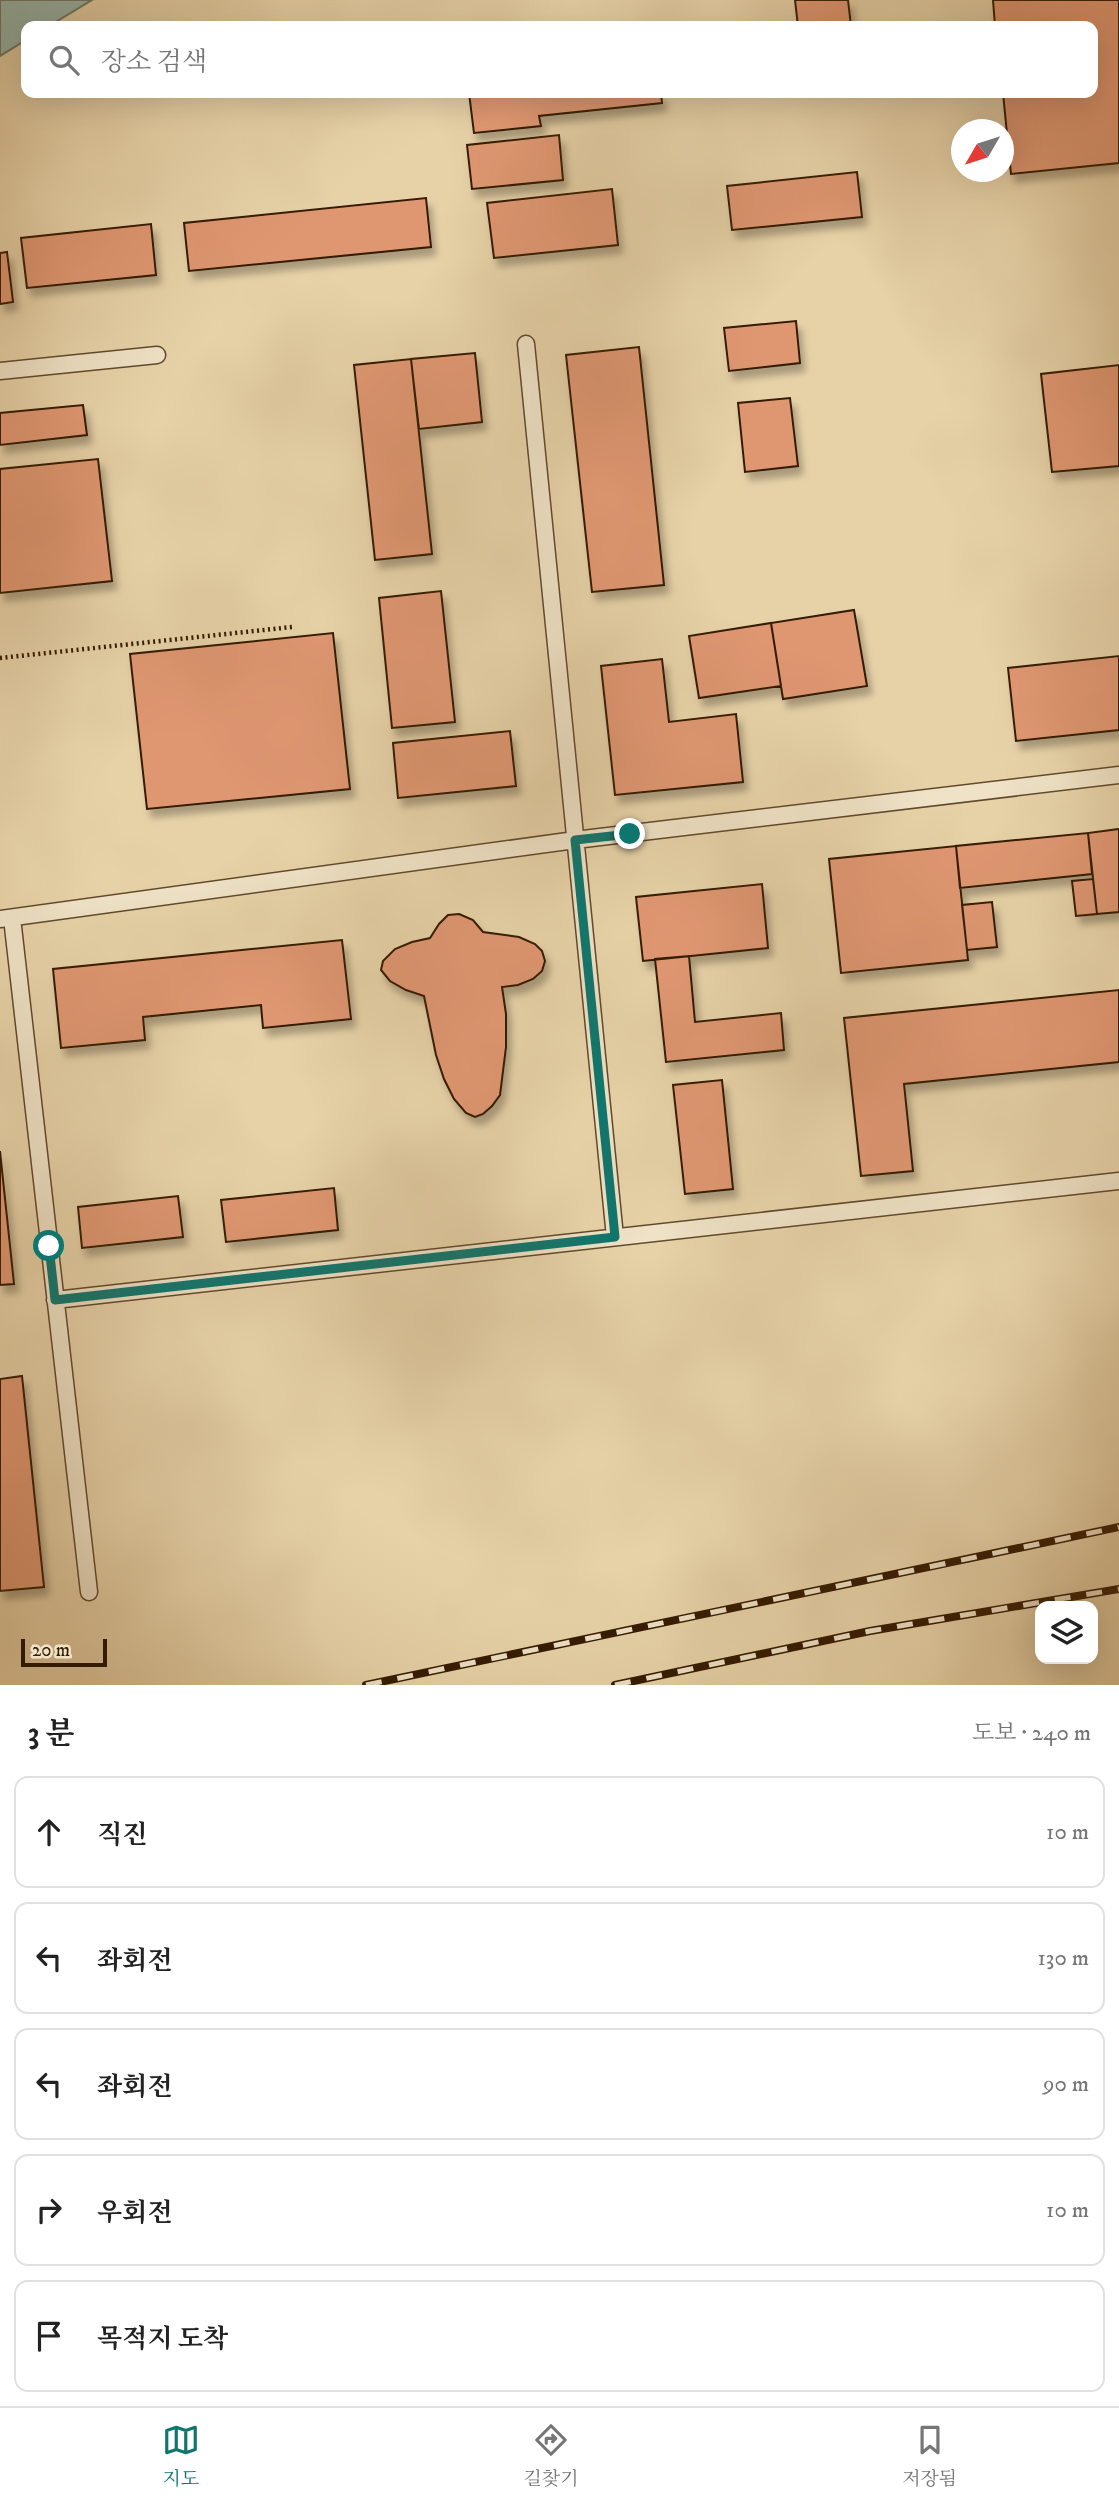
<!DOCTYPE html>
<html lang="ko">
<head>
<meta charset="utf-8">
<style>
  body { margin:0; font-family:"IM FELL DW Pica","Noto Serif KR",serif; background:#f2f2f2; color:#222 }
  .controls { position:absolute; right:21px; bottom:21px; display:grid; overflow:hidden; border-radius:14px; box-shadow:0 7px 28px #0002 }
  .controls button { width:63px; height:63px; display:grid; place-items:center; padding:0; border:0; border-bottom:2px solid #e0e0e0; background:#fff; color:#222; font:35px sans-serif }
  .compass { position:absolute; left:951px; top:119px; width:63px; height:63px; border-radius:50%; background:#fff; box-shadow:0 7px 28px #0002; rotate:231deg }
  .scale { position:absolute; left:21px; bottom:18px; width:86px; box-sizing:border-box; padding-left:7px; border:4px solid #351b02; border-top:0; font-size:19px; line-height:24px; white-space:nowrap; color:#351b02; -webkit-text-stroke:5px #efe2c6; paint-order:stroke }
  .stop { position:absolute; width:21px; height:21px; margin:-16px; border:5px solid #0f766e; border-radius:50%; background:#fff }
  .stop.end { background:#0f766e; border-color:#fff; box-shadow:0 2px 7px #0008 }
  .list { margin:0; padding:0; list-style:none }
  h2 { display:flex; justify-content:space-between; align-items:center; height:91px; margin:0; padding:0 28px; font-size:30px }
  h2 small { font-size:23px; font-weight:400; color:#767676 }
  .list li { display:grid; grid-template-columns:46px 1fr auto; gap:21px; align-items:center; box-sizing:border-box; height:112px; margin:0 14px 14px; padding:0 14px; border:2px solid #e0e0e0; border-radius:14px }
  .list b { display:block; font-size:26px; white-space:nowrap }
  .list em { font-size:23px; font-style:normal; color:#767676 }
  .icon { flex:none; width:38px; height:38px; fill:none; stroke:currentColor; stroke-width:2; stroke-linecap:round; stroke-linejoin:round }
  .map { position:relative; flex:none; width:1119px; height:1685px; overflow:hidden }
  .search { position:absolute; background:#fff; box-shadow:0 7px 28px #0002; left:21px; right:21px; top:21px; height:77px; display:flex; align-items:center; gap:18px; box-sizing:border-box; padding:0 24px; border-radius:14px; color:#767676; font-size:26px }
  .sheet { height:721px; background:#fff }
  nav { display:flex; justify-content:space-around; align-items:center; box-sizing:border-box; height:98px; border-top:2px solid #e0e0e0; background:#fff; font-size:19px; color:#767676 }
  nav a { display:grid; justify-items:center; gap:4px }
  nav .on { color:#0f766e }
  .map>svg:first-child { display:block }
</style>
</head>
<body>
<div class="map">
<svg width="1119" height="1685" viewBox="0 0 1119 1685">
  <defs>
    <filter id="shadow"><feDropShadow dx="4.5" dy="8" stdDeviation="3.5" flood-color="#0004"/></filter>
  </defs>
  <rect width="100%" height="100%" fill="#e7d2a8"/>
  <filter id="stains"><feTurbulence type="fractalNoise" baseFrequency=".00286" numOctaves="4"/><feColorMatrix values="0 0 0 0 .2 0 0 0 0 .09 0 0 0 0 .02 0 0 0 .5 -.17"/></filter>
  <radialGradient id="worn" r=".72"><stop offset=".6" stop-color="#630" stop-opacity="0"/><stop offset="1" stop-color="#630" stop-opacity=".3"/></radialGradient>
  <path fill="#97b7ac" stroke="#707968" stroke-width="2" d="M 0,0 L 92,0 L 49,26 L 26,26 L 26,40 L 0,56 Z"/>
  <path fill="#df9772" stroke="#351b02" stroke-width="2" filter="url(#shadow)" d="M 795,0 L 848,0 L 851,26 L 798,26 Z
    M 993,0 L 1119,0 L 1119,163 L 1011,174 L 1003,93 L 1093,93 L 1093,26 L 995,26 Z
    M 469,93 L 661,93 L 662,103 L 539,116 L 541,126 L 474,133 Z
    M 559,135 L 563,180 L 472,189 L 467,145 Z
    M 857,172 L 862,217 L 732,230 L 727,186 Z
    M 612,189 L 618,245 L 494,258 L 487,203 Z
    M 426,198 L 431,247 L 189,271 L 184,223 Z
    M 151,224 L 156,275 L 27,288 L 21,238 Z
    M 7,252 L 13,302 L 0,304 L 0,253 Z
    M 796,321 L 800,363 L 729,371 L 724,328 Z
    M 639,347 L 664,585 L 592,592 L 566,355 Z
    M 475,353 L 482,422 L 419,429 L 411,359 Z
    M 411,359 L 432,554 L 375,560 L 354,365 Z
    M 1119,365 L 1119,466 L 1052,472 L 1041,374 Z
    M 790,398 L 798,466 L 745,472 L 738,403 Z
    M 83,405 L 87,435 L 0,445 L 0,413 Z
    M 98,459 L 112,581 L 0,593 L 0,469 Z
    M 441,591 L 455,722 L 392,728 L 379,598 Z
    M 854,610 L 867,686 L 783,699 L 771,623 Z
    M 771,623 L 781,686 L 699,698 L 689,636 Z
    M 333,633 L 350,789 L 147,809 L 130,654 Z
    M 1119,656 L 1119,730 L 1016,741 L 1008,668 Z
    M 662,659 L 669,722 L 736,714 L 743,782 L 615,795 L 601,666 Z
    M 510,731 L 516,786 L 398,798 L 393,743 Z
    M 1119,829 L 1119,912 L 1097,914 L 1088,833 Z
    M 1088,833 L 1092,874 L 960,888 L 956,846 Z
    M 956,846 L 968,960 L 841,973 L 829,859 Z
    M 1093,879 L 1097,914 L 1076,916 L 1072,881 Z
    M 762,884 L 768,948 L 643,961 L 636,897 Z
    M 992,902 L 997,947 L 967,950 L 962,905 Z
    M 459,914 L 473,920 L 483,932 L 519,937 L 535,944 L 542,951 L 545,961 L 542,971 L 533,979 L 518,985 L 502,987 L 506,1014 L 506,1047 L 500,1095 L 492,1106 L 483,1114 L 475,1117 L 466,1113 L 454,1099 L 444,1079 L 436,1055 L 424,996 L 406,990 L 390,981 L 381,970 L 383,961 L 395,949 L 412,942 L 430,938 L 439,924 L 448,915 Z
    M 342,940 L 351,1019 L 263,1028 L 261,1005 L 143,1017 L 145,1040 L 61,1048 L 53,969 Z
    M 689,956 L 695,1022 L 781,1013 L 784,1050 L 666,1062 L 655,959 Z
    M 1119,990 L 1119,1062 L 904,1084 L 913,1171 L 861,1176 L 844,1018 Z
    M 722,1080 L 733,1189 L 685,1194 L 673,1085 Z
    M 0,1151 L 14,1284 L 0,1285 Z
    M 334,1188 L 338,1230 L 226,1242 L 221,1200 Z
    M 178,1196 L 183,1237 L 82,1248 L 78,1207 Z
    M 22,1376 L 44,1587 L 0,1591 L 0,1379 Z"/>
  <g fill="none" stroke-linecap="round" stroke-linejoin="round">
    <defs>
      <path id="service" d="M 526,344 L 615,1237
        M 0,371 L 157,355
        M 12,918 L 89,1592
        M 0,919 L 575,840 L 1119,775
        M 55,1300 L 1119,1181"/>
    </defs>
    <use href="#service" stroke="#62492c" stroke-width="19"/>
    <path stroke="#351b02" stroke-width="4.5" stroke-dasharray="2 3.5" stroke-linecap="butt" d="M 0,658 L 292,627"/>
    <use href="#service" stroke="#efe2c6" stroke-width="16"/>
    <defs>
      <path id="rail" d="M 366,1685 L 1119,1527
        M 615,1685 L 870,1631 L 1119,1589"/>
    </defs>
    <use href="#rail" stroke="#351b02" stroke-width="8"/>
    <use href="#rail" stroke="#efe2c6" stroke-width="5" stroke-dasharray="16" stroke-linecap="butt"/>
  </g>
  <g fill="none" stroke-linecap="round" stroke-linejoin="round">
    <path stroke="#0f766e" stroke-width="9" d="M 49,1246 L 55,1300 L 615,1237 L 575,840 L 630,834"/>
  </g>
  <rect width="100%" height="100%" filter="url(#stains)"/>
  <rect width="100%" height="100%" fill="url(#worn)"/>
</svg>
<div class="controls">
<button><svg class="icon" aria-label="layers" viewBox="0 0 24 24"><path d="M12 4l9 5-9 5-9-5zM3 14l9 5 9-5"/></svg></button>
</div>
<svg class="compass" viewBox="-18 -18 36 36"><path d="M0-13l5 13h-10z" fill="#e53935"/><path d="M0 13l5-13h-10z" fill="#767676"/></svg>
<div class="scale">20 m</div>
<div class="stop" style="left:49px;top:1246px"></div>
<div class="stop end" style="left:630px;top:834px"></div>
<div class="search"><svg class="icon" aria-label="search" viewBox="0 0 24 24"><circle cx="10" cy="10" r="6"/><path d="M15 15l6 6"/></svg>장소 검색</div>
</div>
<section class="sheet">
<h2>3 분<small>도보 · 240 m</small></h2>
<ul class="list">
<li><svg class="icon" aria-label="ahead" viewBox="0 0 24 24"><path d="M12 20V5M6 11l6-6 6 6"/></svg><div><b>직진</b></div><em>10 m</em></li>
<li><svg class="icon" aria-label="left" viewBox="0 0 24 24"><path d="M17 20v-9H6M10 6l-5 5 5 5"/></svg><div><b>좌회전</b></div><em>130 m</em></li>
<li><svg class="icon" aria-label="left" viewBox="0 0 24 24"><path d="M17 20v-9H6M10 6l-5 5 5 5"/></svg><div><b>좌회전</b></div><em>90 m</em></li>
<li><svg class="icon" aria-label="right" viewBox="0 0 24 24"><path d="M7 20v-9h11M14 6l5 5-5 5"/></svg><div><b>우회전</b></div><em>10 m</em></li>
<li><svg class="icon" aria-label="arrive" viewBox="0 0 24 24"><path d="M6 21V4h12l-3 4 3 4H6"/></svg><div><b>목적지 도착</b></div></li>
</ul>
</section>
<nav>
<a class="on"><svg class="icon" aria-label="map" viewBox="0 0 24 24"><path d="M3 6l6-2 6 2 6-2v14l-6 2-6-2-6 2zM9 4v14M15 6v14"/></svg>지도</a>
<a><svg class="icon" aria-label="directions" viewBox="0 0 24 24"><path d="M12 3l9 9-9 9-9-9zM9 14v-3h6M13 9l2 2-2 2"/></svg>길찾기</a>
<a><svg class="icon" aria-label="saved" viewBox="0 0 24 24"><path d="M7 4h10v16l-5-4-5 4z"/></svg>저장됨</a>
</nav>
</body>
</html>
